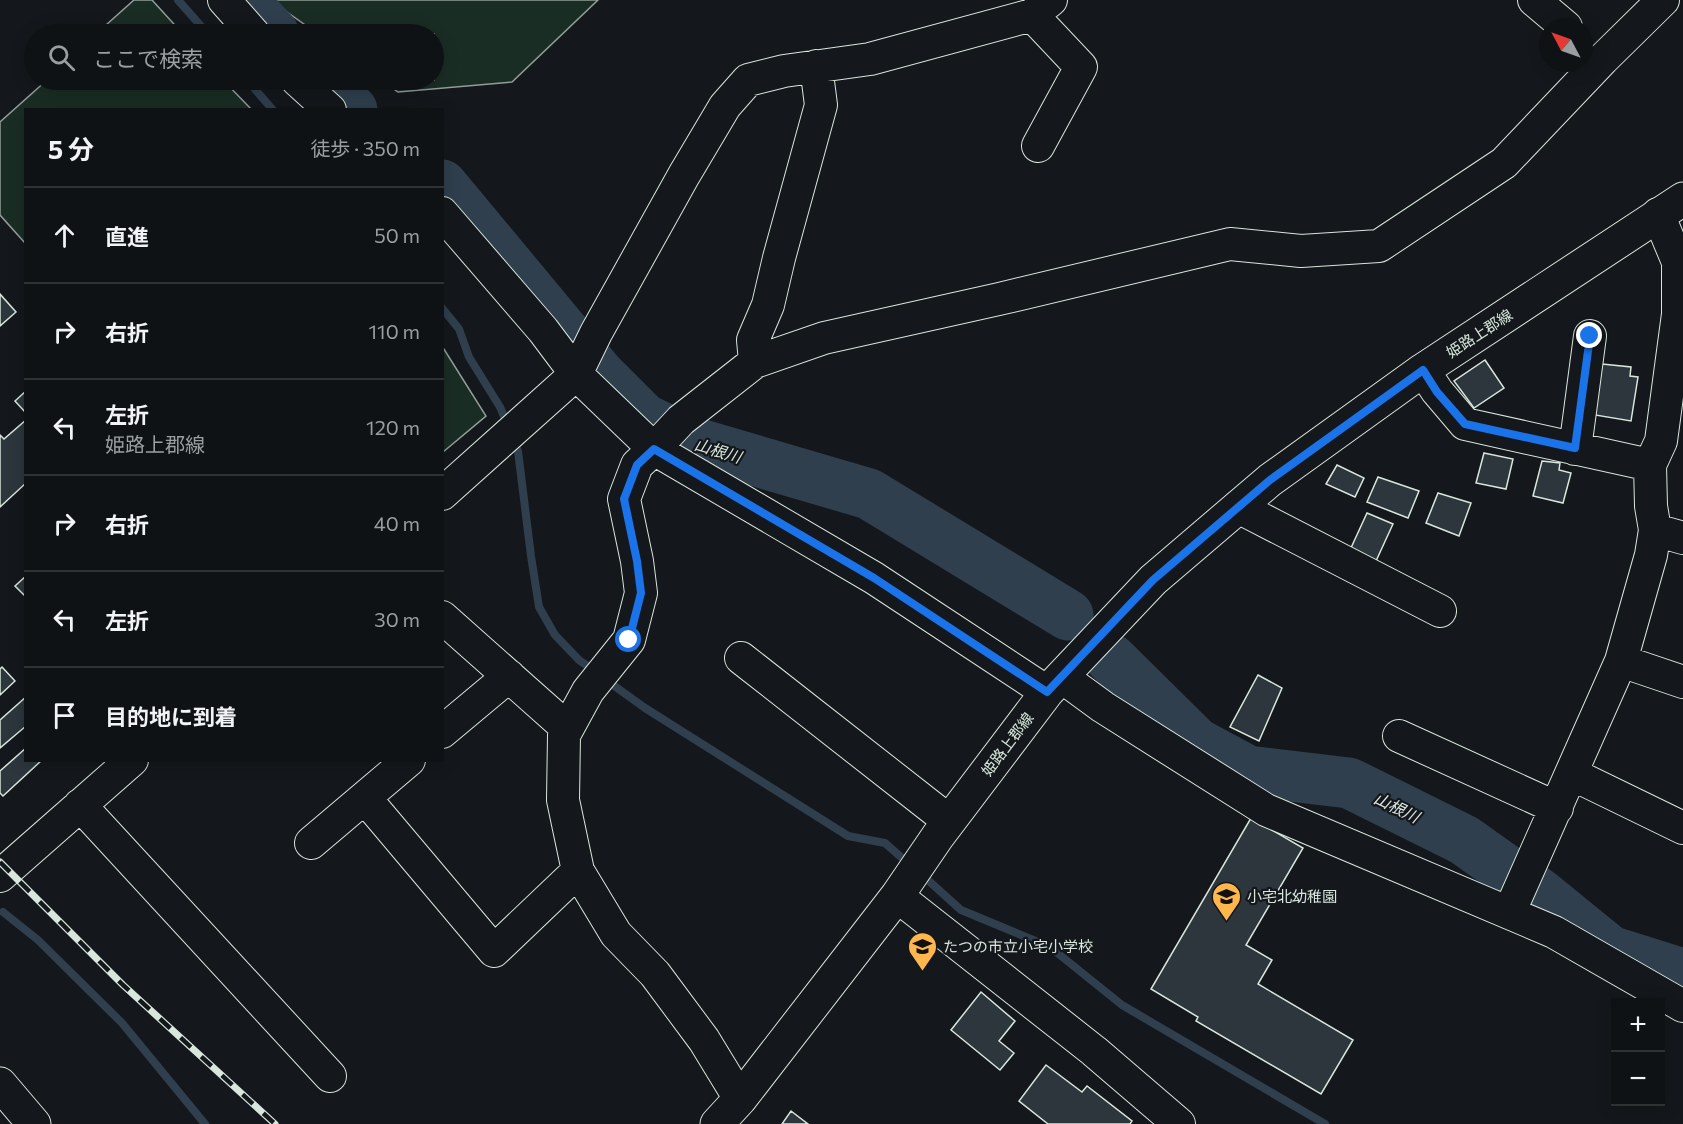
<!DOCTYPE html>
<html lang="ja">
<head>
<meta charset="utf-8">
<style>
  body { margin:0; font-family:Commissioner,"Noto Sans JP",sans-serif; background:#1d2022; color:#f1f3f6 }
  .controls { position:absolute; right:18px; bottom:18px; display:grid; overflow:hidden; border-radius:0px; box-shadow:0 3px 15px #0003 }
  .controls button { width:54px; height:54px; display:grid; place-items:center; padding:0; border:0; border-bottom:2px solid #2f3234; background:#0f1215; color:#f1f3f6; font:30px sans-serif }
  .compass { position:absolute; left:1539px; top:18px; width:54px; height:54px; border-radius:50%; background:#0f1215; box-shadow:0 3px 15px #0003; rotate:311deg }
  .stop { position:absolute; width:18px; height:18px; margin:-14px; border:4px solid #1a73e8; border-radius:50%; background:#fff }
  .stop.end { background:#1a73e8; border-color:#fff; box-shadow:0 2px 6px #0008 }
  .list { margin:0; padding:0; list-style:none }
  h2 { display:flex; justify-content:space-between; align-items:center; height:78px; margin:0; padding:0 24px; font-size:26px }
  h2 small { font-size:20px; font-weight:400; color:#9b9ea0 }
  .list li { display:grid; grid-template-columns:39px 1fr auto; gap:18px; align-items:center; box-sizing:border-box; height:96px; padding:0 24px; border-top:2px solid #2f3234 }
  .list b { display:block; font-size:22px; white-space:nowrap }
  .list p { margin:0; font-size:20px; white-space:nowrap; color:#9b9ea0 }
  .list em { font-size:20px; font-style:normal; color:#9b9ea0 }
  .icon { flex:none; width:33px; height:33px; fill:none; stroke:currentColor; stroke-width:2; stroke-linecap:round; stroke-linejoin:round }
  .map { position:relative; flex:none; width:1683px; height:1124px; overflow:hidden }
  .search { position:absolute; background:#0f1215; box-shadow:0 3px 15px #0003; left:24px; top:24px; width:420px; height:66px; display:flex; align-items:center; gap:15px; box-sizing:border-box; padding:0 21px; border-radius:33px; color:#9b9ea0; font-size:22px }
  .panel { position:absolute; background:#0f1215; box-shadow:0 3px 15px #0003; left:24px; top:108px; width:420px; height:654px; border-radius:0px }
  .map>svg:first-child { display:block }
</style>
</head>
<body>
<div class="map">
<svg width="1683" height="1124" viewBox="0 0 1683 1124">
  <rect width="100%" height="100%" fill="#14181c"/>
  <path fill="#1a2d24" stroke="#939e99" stroke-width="1.5" d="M 134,0 L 152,0 L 183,34 L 96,34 Z
    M 270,0 L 598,0 L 512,82 L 398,92 L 381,80 L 434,80 L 434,34 L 318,34 Z
    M 47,80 L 223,80 L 251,109 L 26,110 L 25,243 L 0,215 L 0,122 Z
    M 442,346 L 486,416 L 443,452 L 442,452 Z"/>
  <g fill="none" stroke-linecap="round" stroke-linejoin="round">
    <path stroke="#2f3f4d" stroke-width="8" d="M 178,0 L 208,34
      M 247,80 L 273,110
      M 442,308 L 459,329 L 469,357 L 500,407 L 509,428
      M 514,440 L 518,451 L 531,556 L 539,607 L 555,635 L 579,660 L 596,672
      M 606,680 L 645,708 L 848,836 L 885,843 L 910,865
      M 920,873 L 961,910 L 1050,947 L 1122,1005 L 1325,1124
      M 3,912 L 38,940 L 122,1023 L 205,1124"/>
    <path stroke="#2f3f4d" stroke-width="51" d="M 242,0 L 274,34
      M 318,80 L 352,110
      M 442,185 L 599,374 L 644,419 L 692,442 L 869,494 L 1068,615
      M 1111,659 L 1196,743 L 1248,771 L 1349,783 L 1464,840 L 1540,894 L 1610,951 L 1683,974"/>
  </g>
  <path fill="#2c363c" stroke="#d8e6dc" stroke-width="1.5" d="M 0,294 L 16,312 L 0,326 Z
    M 1485,360 L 1504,388 L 1474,408 L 1454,381 Z
    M 1602,364 L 1631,367 L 1630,376 L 1638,377 L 1631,421 L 1595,415 Z
    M 26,391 L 26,413 L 15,401 Z
    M 26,420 L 26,483 L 0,507 L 0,435 L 4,439 Z
    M 1484,453 L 1513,459 L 1506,489 L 1476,483 Z
    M 1542,461 L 1560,463 L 1559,470 L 1571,473 L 1563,503 L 1533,496 Z
    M 1337,465 L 1364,478 L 1355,497 L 1326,484 Z
    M 1378,477 L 1419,491 L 1408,518 L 1367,502 Z
    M 1438,493 L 1471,503 L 1459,536 L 1426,523 Z
    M 1367,513 L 1393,524 L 1376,561 L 1350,550 Z
    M 26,576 L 26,597 L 15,586 Z
    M 2,667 L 15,681 L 0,695 L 0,669 Z
    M 1258,675 L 1282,688 L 1259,741 L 1230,727 Z
    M 26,697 L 26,726 L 0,748 L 0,720 Z
    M 26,748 L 26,760 L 42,760 L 3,796 L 0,793 L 0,771 Z
    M 1251,818 L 1303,848 L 1246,945 L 1272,960 L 1258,984 L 1353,1040 L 1321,1094 L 1196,1021 L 1198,1017 L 1151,989 Z
    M 981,992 L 1015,1021 L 999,1041 L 1014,1053 L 1000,1070 L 951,1030 Z
    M 1046,1065 L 1082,1092 L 1087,1086 L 1132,1121 L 1130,1124 L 1048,1124 L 1019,1101 Z
    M 791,1111 L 808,1124 L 782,1124 Z"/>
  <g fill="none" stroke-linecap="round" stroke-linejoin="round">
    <defs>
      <path id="minor" d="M 224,0 L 254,34
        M 1534,0 L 1566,27
        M 1032,15 L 1081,67 L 1038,146
        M 297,80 L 330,110
        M 442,213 L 543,330 L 576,374 L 654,449 L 874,578 L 1047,692
        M 755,362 L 753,340 L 768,305 L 779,258 L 821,105 L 816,66
        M 1423,370 L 1437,391 L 1465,424 L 1650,465
        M 1575,449 L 1590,336
        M 442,494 L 576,374 L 596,333 L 684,175 L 725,106 L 748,80 L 784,71 L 870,59 L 1032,15 L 1051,0
        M 1238,507 L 1440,611
        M 1655,530 L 1683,538
        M 442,617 L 567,728
        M 741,658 L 949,821
        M 1621,661 L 1683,682
        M 1062,677 L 1103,707 L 1266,810 L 1554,932 L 1683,1006
        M 442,732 L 509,676
        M 1399,736 L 1557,808
        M 1572,774 L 1683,828
        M 365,798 L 494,951 L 578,871
        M 80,805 L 330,1076
        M 311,843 L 409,760
        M 0,876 L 132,760
        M 897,896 L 1094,1051 L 1179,1124
        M 1509,913 L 1621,661 L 1651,555 L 1655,530 L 1651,506 L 1650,465 L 1661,441 L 1678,314 L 1678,262 L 1658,214
        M 740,1099 L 704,1040 L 655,974 L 616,934 L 578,871 L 563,800 L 564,735 L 588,691 L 629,640 L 641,593 L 637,561 L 624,499 L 637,465 L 654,449 L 681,420 L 755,362 L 824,338 L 999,299 L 1230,244 L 1301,251 L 1379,246 L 1504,163 L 1603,59 L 1663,0"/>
      <path id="major" d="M 0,1084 L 34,1124
        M 717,1124 L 740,1099 L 897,896 L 938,836 L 1047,692 L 1153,580 L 1270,480 L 1423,370 L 1683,199"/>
    </defs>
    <use href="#minor" stroke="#d8e6dc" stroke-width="34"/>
    <use href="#major" stroke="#d8e6dc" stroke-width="35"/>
    <use href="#minor" stroke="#14181c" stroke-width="32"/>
    <use href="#major" stroke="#14181c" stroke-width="33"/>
    <defs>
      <path id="rail" d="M 0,862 L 123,985 L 275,1124"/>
    </defs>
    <use href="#rail" stroke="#d8e6dc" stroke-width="7"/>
    <use href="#rail" stroke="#14181c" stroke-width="4.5" stroke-dasharray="14" stroke-linecap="butt"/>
  </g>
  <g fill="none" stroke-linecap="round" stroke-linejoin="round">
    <path stroke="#1a73e8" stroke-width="8" d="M 629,640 L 641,593 L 637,561 L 624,499 L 637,465 L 654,449 L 874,578 L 1047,692 L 1153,580 L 1270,480 L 1423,370 L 1437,392 L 1465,424 L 1575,448 L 1590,336"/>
  </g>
  <defs>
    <symbol id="school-pin" viewBox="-11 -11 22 30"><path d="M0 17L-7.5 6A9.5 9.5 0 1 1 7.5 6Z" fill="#ffb74d" stroke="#14181c"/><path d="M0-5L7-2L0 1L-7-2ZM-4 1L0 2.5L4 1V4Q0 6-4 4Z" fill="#111"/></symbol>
  </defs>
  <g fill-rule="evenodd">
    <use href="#school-pin" x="1210" y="880" width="33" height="45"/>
    <use href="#school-pin" x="906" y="930" width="33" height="45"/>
  </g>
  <g text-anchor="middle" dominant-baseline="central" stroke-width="4.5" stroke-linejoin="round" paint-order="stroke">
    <g font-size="15" fill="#d8e6dc" stroke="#14181c">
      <text transform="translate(1479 333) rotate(-33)">姫路上郡線</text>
      <text transform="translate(1007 744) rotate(-53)">姫路上郡線</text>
    </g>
    <g font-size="15" fill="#d8e6dc" stroke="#14181c" text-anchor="start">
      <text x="1247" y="896">小宅北幼稚園</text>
      <text x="943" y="946">たつの市立小宅小学校</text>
    </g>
    <g font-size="16" font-style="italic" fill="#d8e6dc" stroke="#14181c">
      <text transform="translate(718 450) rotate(17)">山根川</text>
      <text transform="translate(1397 807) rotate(26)">山根川</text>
    </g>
  </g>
</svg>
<div class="controls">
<button>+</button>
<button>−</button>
</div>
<svg class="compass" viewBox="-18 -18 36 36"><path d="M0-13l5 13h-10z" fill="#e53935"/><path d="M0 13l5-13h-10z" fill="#9b9ea0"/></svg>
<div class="stop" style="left:629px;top:640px"></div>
<div class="stop end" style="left:1590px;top:336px"></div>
<div class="search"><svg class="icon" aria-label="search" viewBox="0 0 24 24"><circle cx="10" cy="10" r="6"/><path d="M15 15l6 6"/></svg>ここで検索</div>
<section class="panel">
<h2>5 分<small>徒歩 · 350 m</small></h2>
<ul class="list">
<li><svg class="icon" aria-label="ahead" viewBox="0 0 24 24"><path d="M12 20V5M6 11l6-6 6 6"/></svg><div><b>直進</b></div><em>50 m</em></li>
<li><svg class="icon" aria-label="right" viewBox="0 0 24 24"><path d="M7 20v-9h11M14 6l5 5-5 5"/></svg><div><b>右折</b></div><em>110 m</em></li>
<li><svg class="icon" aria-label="left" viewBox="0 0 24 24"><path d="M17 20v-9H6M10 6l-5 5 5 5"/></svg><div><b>左折</b><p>姫路上郡線</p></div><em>120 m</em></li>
<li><svg class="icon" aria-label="right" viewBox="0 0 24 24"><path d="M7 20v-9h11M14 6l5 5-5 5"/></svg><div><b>右折</b></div><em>40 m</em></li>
<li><svg class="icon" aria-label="left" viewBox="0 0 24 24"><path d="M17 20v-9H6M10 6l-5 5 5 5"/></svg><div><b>左折</b></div><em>30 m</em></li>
<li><svg class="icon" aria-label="arrive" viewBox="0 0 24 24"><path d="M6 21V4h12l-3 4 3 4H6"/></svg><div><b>目的地に到着</b></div></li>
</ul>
</section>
</div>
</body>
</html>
